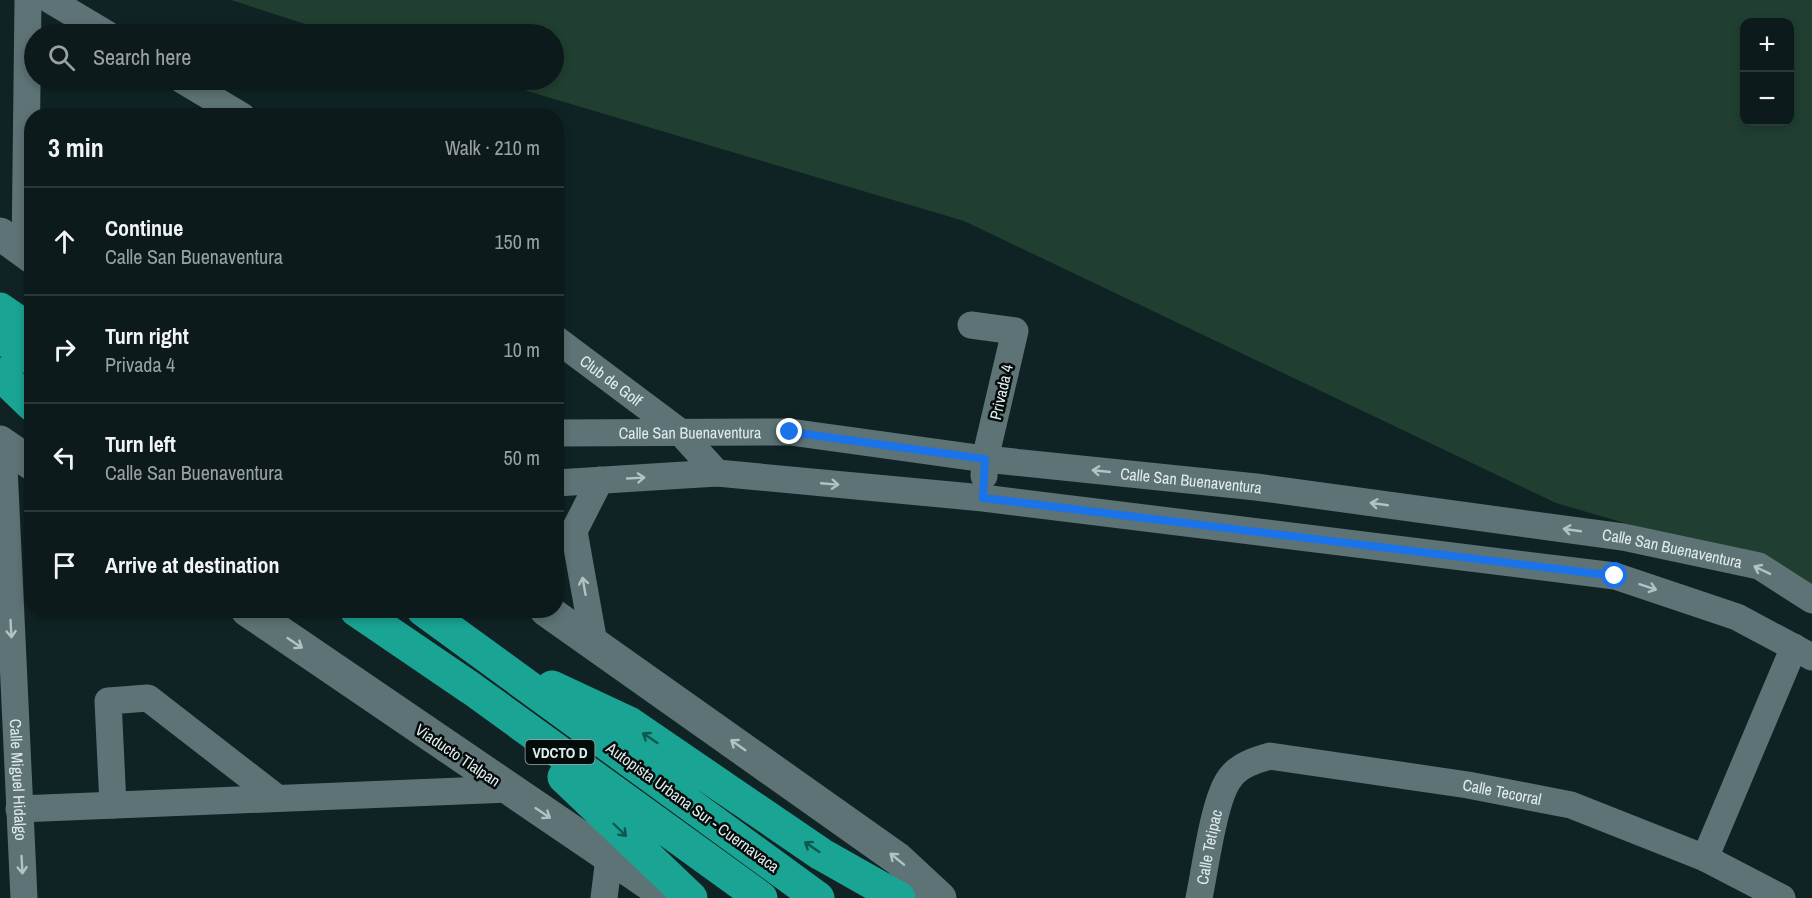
<!DOCTYPE html>
<html lang="en">
<head>
<meta charset="utf-8">
<style>
  body { margin:0; font-family:"Archivo Narrow",sans-serif; background:#1a2728; color:#f1f3f6 }
  .controls { position:absolute; right:18px; top:18px; display:grid; overflow:hidden; border-radius:12px; box-shadow:0 3px 9px #0003 }
  .controls button { width:54px; height:54px; display:grid; place-items:center; padding:0; border:0; border-bottom:2px solid #2c383a; background:#0c1a1b; color:#f1f3f6; font:30px sans-serif }
  .stop { position:absolute; width:18px; height:18px; margin:-14px; border:4px solid #1a73e8; border-radius:50%; background:#fff }
  .stop.end { background:#1a73e8; border-color:#fff; box-shadow:0 2px 6px #0008 }
  .list { margin:0; padding:0; list-style:none }
  h2 { display:flex; justify-content:space-between; align-items:center; height:78px; margin:0; padding:0 24px; font-size:26px }
  h2 small { font-size:20px; font-weight:400; color:#9aa1a3 }
  .list li { display:grid; grid-template-columns:39px 1fr auto; gap:18px; align-items:center; box-sizing:border-box; height:108px; padding:0 24px; border-top:2px solid #2c383a }
  .list b { display:block; font-size:22px; white-space:nowrap }
  .list p { margin:0; font-size:20px; white-space:nowrap; color:#9aa1a3 }
  .list em { font-size:20px; font-style:normal; color:#9aa1a3 }
  .icon { flex:none; width:33px; height:33px; fill:none; stroke:currentColor; stroke-width:2; stroke-linecap:round; stroke-linejoin:round }
  .map { position:relative; flex:none; width:1812px; height:898px; overflow:hidden }
  .search { position:absolute; background:#0c1a1b; box-shadow:0 3px 9px #0003; left:24px; top:24px; width:540px; height:66px; display:flex; align-items:center; gap:15px; box-sizing:border-box; padding:0 21px; border-radius:33px; color:#9aa1a3; font-size:22px }
  .panel { position:absolute; background:#0c1a1b; box-shadow:0 3px 9px #0003; left:24px; top:108px; width:540px; height:510px; border-radius:24px }
  .map>svg:first-child { display:block }
</style>
</head>
<body>
<div class="map">
<svg width="1812" height="898" viewBox="0 0 1812 898">
  <rect width="100%" height="100%" fill="#102324"/>
  <path fill="#203f30" fill-rule="evenodd" d="M 231,0 L 1812,0 L 1812,611 L 1686,541 L 1556,503 L 964,221 L 490,80 L 554,80 L 554,34 L 336,34 ZM 1744,22 L 1790,22 L 1790,122 L 1744,122 Z"/>
  <g fill="none" stroke-linecap="round" stroke-linejoin="round">
    <g stroke="#5e7375" stroke-width="27">
      <path d="M 50,0 L 107,34"/>
      <path d="M 182,80 L 242,116"/>
      <path d="M 25,252 L 28,0"/>
      <path d="M 971,325 L 1015,331 L 985,459 L 984,476"/>
      <path id="s1" d="M 556,339 L 679,431 L 717,473"/>
      <path id="s2" d="M 556,433 L 790,432 L 985,459 L 1256,487 L 1623,537 L 1759,566 L 1812,600"/>
      <path id="s3" d="M 3,444 L 24,898"/>
      <path d="M 556,483 L 717,473 L 983,498 L 1615,576 L 1737,617 L 1812,657"/>
      <path d="M 594,643 L 574,531 L 600,480"/>
      <path d="M 113,805 L 108,701 L 148,698 L 277,798"/>
      <path d="M 19,809 L 509,789"/>
      <path d="M 1705,858 L 1794,647"/>
      <path d="M 604,898 L 609,858"/>
      <path id="s4" d="M 1199,898 C 1205,870 1214,798 1230,778 C 1239,765 1256,760 1270,756 L 1468,785 L 1571,805 L 1705,858 L 1782,898"/>
    </g>
    <path stroke="#5e7375" stroke-width="33" d="M 0,234 L 32,257
      M 0,442 L 32,464
      M 247,610 L 670,898
      M 546,610 L 898,859 L 940,898"/>
    <path stroke="#19a494" stroke-width="33" d="M 0,309 L 32,331
      M 0,336 L 32,359
      M 0,374 L 32,405
      M 356,610 L 472,689 L 761,898
      M 423,610 L 818,898
      M 552,687 L 629,723 L 821,854 L 899,898
      M 564,777 L 691,898"/>
  </g>
  <defs><path id="oneway-shaft" d="M-6 0H5M1.5-3L5.5 0L1.5 3" fill="none" stroke-width="1.6" stroke-linecap="round" stroke-linejoin="round" transform="scale(1.5)"/></defs>
  <g stroke="#b3c2c3">
    <use href="#oneway-shaft" transform="translate(1101 471) rotate(-174)"/>
    <use href="#oneway-shaft" transform="translate(636 478) rotate(-3)"/>
    <use href="#oneway-shaft" transform="translate(830 484) rotate(5)"/>
    <use href="#oneway-shaft" transform="translate(1379 504) rotate(-172)"/>
    <use href="#oneway-shaft" transform="translate(1572 530) rotate(-172)"/>
    <use href="#oneway-shaft" transform="translate(1762 570) rotate(-154)"/>
    <use href="#oneway-shaft" transform="translate(584 586) rotate(-100)"/>
    <use href="#oneway-shaft" transform="translate(1648 587) rotate(18)"/>
    <use href="#oneway-shaft" transform="translate(11 629) rotate(87)"/>
    <use href="#oneway-shaft" transform="translate(295 643) rotate(34)"/>
    <use href="#oneway-shaft" transform="translate(738 745) rotate(-145)"/>
    <use href="#oneway-shaft" transform="translate(543 813) rotate(34)"/>
    <use href="#oneway-shaft" transform="translate(897 859) rotate(-141)"/>
    <use href="#oneway-shaft" transform="translate(22 865) rotate(87)"/>
  </g>
  <g stroke="#0e5850">
    <use href="#oneway-shaft" transform="translate(650 738) rotate(-146)"/>
    <use href="#oneway-shaft" transform="translate(620 830) rotate(44)"/>
    <use href="#oneway-shaft" transform="translate(812 847) rotate(-146)"/>
  </g>
  <g fill="none" stroke-linecap="round" stroke-linejoin="round">
    <path stroke="#1a73e8" stroke-width="8" d="M 790,432 L 985,459 L 983,498 L 1615,576"/>
  </g>
  <g text-anchor="middle" dominant-baseline="central" stroke-width="5" stroke-linejoin="round" paint-order="stroke">
    <rect fill="#040b0b" stroke="#9fa8a9" stroke-width="1.5" x="525.5" y="740" width="69" height="24" rx="4.5"/>
    <g font-size="15" font-weight="bold" fill="#e1eced">
      <text x="560" y="752">VDCTO D</text>
    </g>
    <g font-size="16" fill="#e1eced" stroke="#040b0b">
      <text stroke="none"><textPath href="#s1" startOffset="69">Club de Golf</textPath></text>
      <text transform="translate(1001 392) rotate(-77)">Privada 4</text>
      <text stroke="none"><textPath href="#s2" startOffset="134">Calle San Buenaventura</textPath></text>
      <text stroke="none"><textPath href="#s2" startOffset="638">Calle San Buenaventura</textPath></text>
      <text stroke="none"><textPath href="#s2" startOffset="1124">Calle San Buenaventura</textPath></text>
      <text transform="translate(458 755) rotate(34)">Viaducto Tlalpan</text>
      <text stroke="none"><textPath href="#s3" startOffset="336">Calle Miguel Hidalgo</textPath></text>
      <text stroke="none"><textPath href="#s4" startOffset="406">Calle Tecorral</textPath></text>
      <text transform="translate(693 807) rotate(36)">Autopista Urbana Sur - Cuernavaca</text>
      <text stroke="none"><textPath href="#s4" startOffset="52">Calle Tetipac</textPath></text>
    </g>
  </g>
</svg>
<div class="controls">
<button>+</button>
<button>−</button>
</div>
<div class="stop" style="left:1615px;top:576px"></div>
<div class="stop end" style="left:790px;top:432px"></div>
<div class="search"><svg class="icon" aria-label="search" viewBox="0 0 24 24"><circle cx="10" cy="10" r="6"/><path d="M15 15l6 6"/></svg>Search here</div>
<section class="panel">
<h2>3 min<small>Walk · 210 m</small></h2>
<ul class="list">
<li><svg class="icon" aria-label="ahead" viewBox="0 0 24 24"><path d="M12 20V5M6 11l6-6 6 6"/></svg><div><b>Continue</b><p>Calle San Buenaventura</p></div><em>150 m</em></li>
<li><svg class="icon" aria-label="right" viewBox="0 0 24 24"><path d="M7 20v-9h11M14 6l5 5-5 5"/></svg><div><b>Turn right</b><p>Privada 4</p></div><em>10 m</em></li>
<li><svg class="icon" aria-label="left" viewBox="0 0 24 24"><path d="M17 20v-9H6M10 6l-5 5 5 5"/></svg><div><b>Turn left</b><p>Calle San Buenaventura</p></div><em>50 m</em></li>
<li><svg class="icon" aria-label="arrive" viewBox="0 0 24 24"><path d="M6 21V4h12l-3 4 3 4H6"/></svg><div><b>Arrive at destination</b></div></li>
</ul>
</section>
</div>
</body>
</html>
